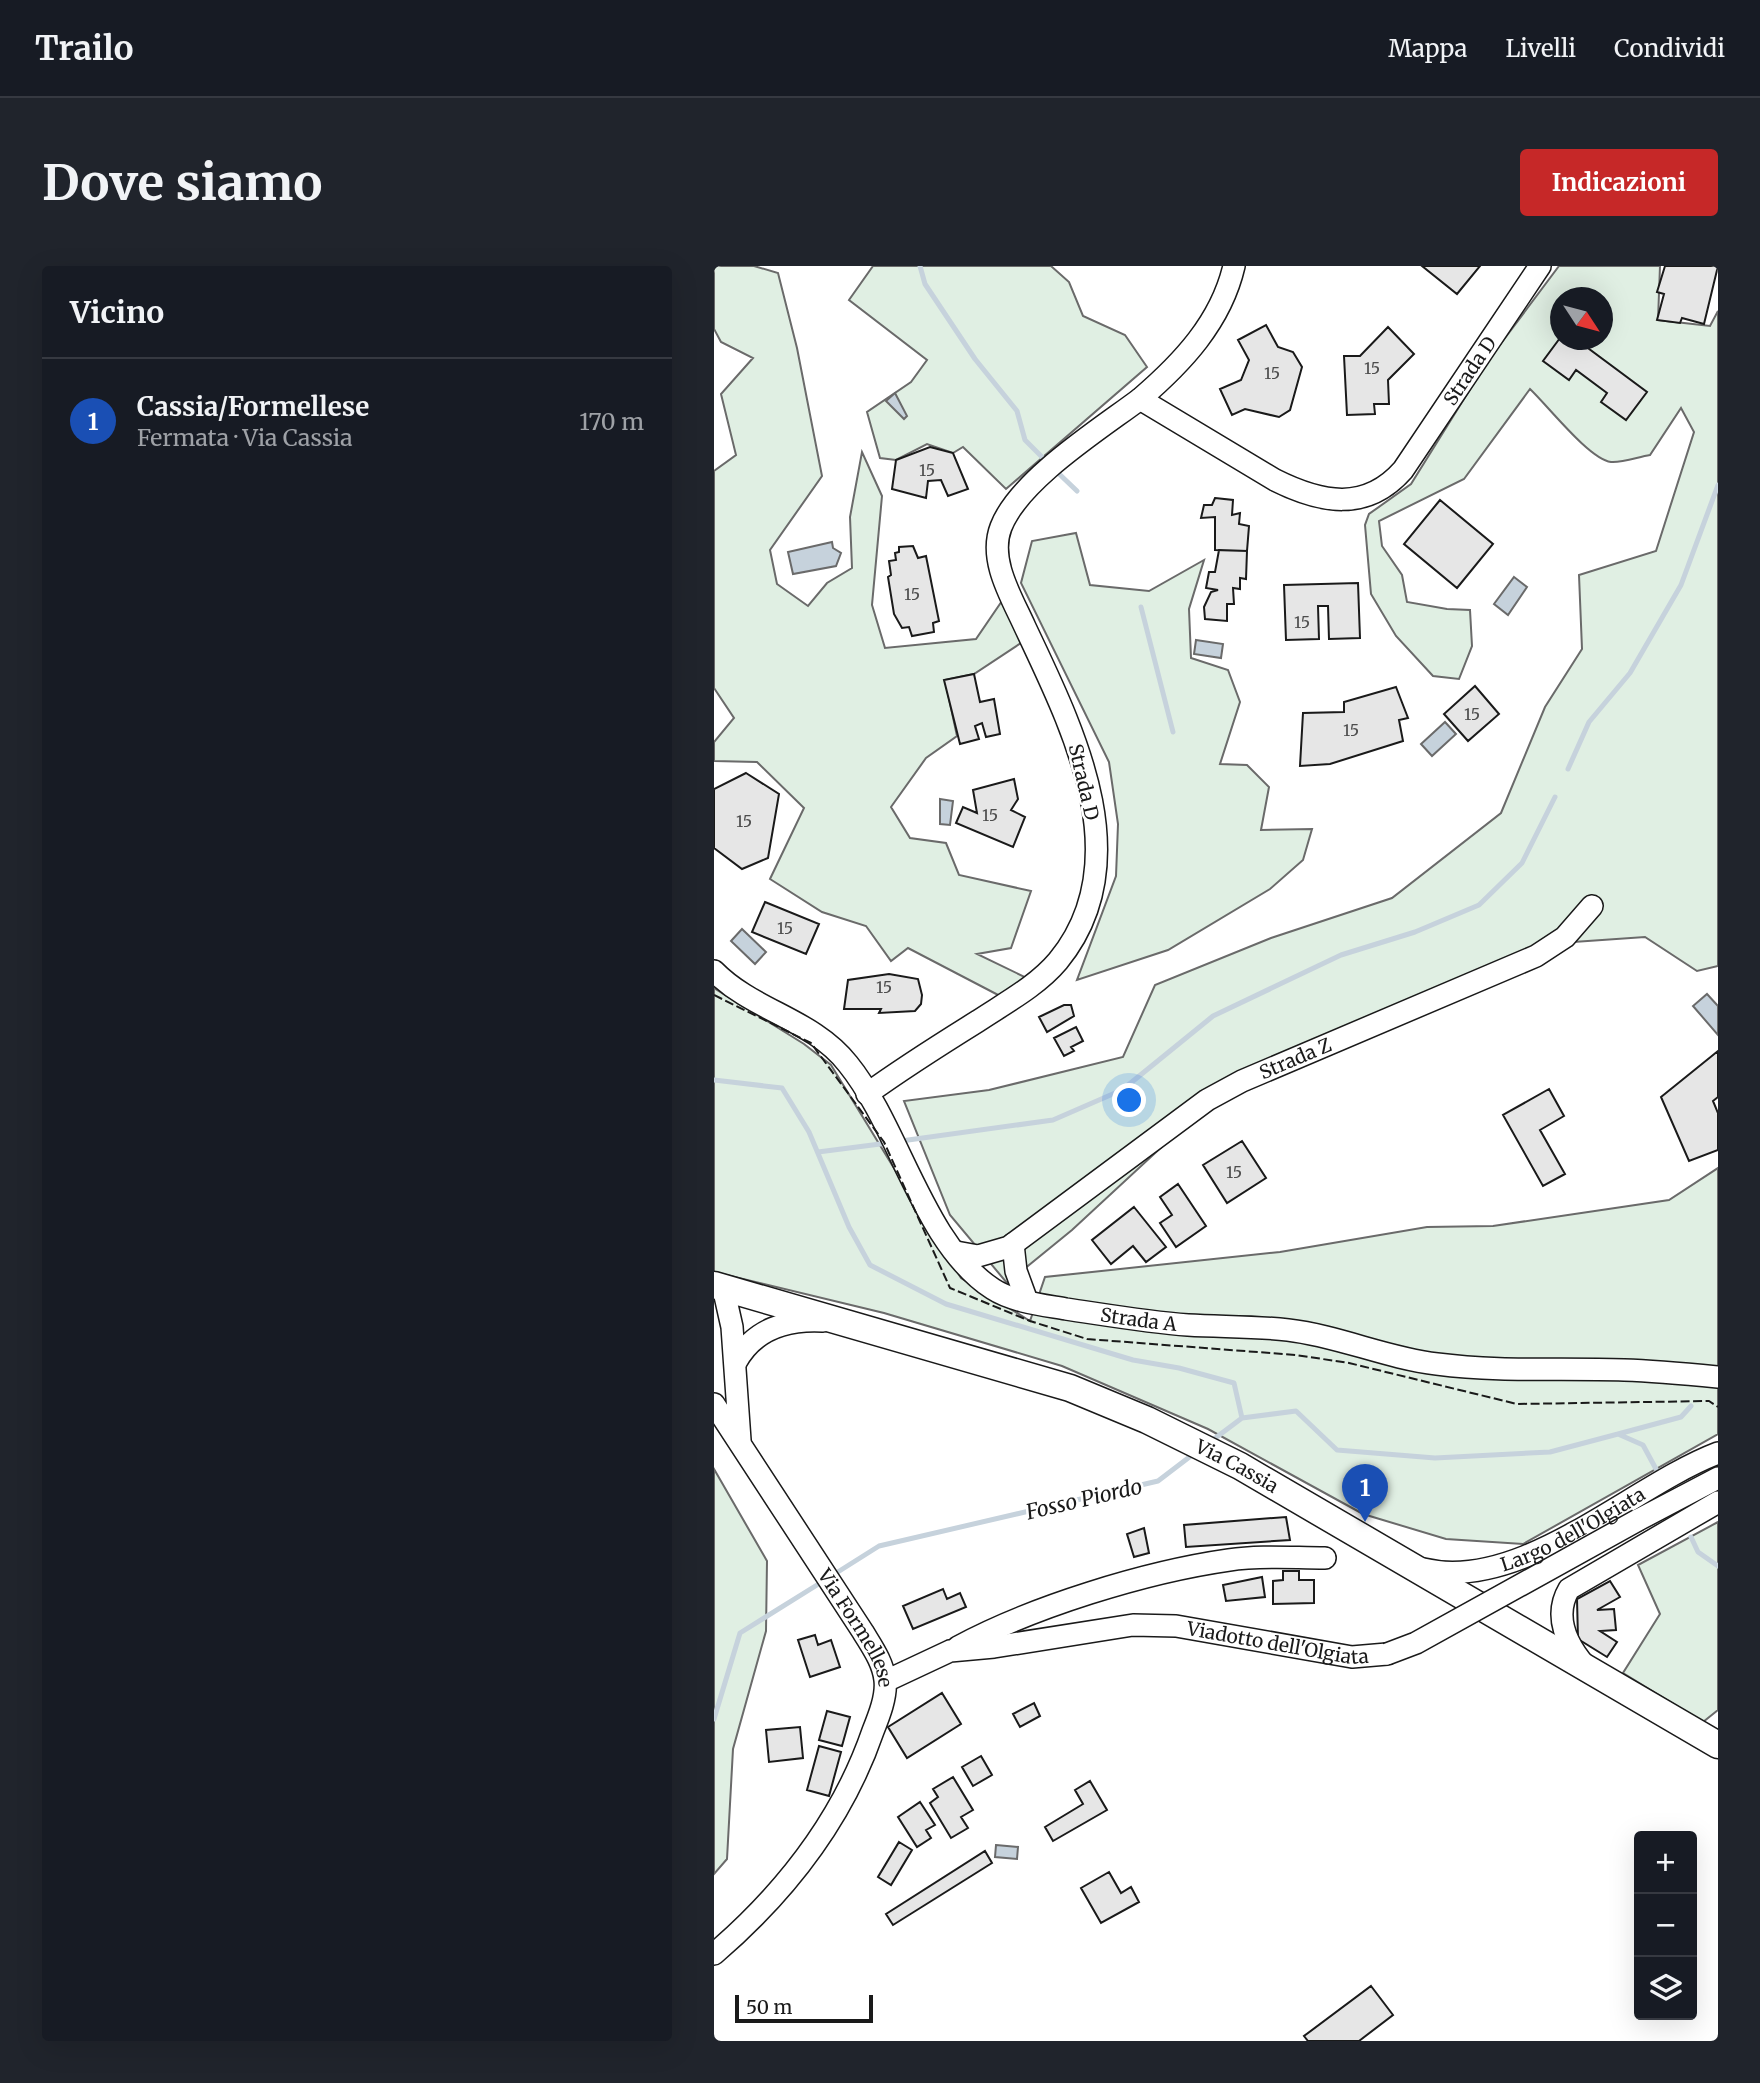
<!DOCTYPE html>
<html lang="it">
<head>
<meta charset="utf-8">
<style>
  body { margin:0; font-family:Merriweather,serif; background:#20242c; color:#f1f3f6 }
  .controls { position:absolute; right:21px; bottom:21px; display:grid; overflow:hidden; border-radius:7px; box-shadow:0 7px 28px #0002 }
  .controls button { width:63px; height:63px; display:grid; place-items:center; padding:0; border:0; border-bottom:2px solid #363941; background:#171b24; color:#f1f3f6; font:35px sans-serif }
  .compass { position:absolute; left:836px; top:21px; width:63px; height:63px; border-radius:50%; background:#171b24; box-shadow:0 7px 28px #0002; rotate:126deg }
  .scale { position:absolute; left:21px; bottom:18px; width:138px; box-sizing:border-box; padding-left:7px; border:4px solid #1a1a1a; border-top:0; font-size:19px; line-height:24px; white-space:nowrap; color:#1a1a1a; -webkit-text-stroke:5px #fff; paint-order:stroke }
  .you { position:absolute; left:416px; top:835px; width:24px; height:24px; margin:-18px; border:5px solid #fff; border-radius:50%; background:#1a73e8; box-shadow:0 0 0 10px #1a73e833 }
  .badge { display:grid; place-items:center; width:46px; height:46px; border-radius:50%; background:#c62828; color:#fff; font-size:23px; font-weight:700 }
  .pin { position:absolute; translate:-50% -58px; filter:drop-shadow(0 2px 4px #0008) }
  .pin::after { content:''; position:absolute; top:37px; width:24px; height:21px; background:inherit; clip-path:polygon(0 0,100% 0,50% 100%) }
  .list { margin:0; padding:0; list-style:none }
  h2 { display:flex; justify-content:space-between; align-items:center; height:91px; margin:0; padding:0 28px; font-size:30px }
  h2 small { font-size:23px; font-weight:400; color:#9ea1a6 }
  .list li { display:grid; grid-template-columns:46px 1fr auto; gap:21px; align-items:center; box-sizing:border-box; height:126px; padding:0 28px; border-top:2px solid #363941 }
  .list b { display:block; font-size:26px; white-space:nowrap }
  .list p { margin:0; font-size:23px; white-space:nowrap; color:#9ea1a6 }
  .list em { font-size:23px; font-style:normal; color:#9ea1a6 }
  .icon { flex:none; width:38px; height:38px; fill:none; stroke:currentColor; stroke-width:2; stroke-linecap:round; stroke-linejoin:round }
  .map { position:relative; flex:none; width:1004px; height:1775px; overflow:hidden; border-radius:7px }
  header { display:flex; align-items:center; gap:42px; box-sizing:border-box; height:98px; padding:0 35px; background:#171b24; border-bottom:2px solid #363941 }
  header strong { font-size:33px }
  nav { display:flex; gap:38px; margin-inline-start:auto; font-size:24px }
  .intro { display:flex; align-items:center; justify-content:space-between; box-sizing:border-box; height:168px; padding:0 42px }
  h1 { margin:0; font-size:49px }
  .button { padding:18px 32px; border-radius:7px; background:#c62828; color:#fff; font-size:24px; font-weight:700 }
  main { display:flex; gap:42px; padding:0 42px }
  aside { flex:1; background:#171b24; border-radius:7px; box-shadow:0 7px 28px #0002 }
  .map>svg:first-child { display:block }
</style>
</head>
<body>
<header>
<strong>Trailo</strong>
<nav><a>Mappa</a><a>Livelli</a><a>Condividi</a></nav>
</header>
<div class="intro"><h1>Dove siamo</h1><a class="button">Indicazioni</a></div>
<main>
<aside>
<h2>Vicino<small></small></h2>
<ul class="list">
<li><span class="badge" style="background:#1a4fb4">1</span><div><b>Cassia/Formellese</b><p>Fermata · Via Cassia</p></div><em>170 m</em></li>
</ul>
</aside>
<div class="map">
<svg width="1004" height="1775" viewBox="0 0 1004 1775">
  <rect width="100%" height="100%" fill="#fff"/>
  <path fill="#e0efe3" stroke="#6a6a6a" stroke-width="2" fill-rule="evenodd" d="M 0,0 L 40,0 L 64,7 L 83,82 L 108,210 L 56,284 L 63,318 L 94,340 L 113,317 L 138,302 L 136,251 L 148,186 L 168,230 L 158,339 L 171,382 L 262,373 L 290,332 L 310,375 L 260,408 L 231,414 L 243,470 L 212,492 L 177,541 L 196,572 L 232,577 L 245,609 L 317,625 L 297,682 L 263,688 L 317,714 L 288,731 L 194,682 L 177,695 L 152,660 L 108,646 L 56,613 L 90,542 L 43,496 L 0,495 L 0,476 L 20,452 L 0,422 L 0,205 L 22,189 L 7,128 L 39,92 L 7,76 L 0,63 Z
    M 159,0 L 337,0 L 355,16 L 369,50 L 411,69 L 433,101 L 292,223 L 249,181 L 239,187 L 213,178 L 182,194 L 166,192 L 153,146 L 197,116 L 213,94 L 135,34 Z
    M 845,0 L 946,0 L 944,54 L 996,60 L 1004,45 L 1004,700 L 983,705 L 931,671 L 845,677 L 507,826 L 358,964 L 293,1017 L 236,949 L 190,835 L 275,824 L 409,791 L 441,719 L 557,672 L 678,632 L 787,547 L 831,441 L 868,383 L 865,309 L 942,285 L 980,166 L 967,142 L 936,189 C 924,191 908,197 897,196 C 875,193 835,141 816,123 L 750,213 L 665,255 L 668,280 L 688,309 L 693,336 L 733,343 L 756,344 L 758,380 L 745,413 L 719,410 L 682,370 L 657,328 L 651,259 L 655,248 L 697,218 L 773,96 ZM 846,32 L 888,32 L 888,74 L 846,74 Z
    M 362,267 L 376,319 L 435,325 L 490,294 L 475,343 L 477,392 L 514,404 L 526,436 L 506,498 L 533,499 L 555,521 L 547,564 L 598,563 L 589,594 L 556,623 L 454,684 L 363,714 L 402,610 L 404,558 L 395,496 L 307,317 L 318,275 Z
    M 0,722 L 90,778 L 117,799 L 247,1012 L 316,1055 L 331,1011 L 566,986 L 713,961 L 779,960 L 955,934 L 1004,902 L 1004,1168 L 809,1278 L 732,1273 L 649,1248 L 494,1163 L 348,1100 L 170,1047 L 0,1006 Z
    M 0,1203 L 53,1295 L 52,1365 L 19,1483 L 13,1593 L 0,1608 Z
    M 1004,1256 L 1004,1444 L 989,1456 L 909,1407 L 946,1348 L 924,1299 Z"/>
  <path fill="#c6d2dc" stroke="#6a6a6a" stroke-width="2" d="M 181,127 L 193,150 L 190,153 L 172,135 Z
    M 118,276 L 119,282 L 127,287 L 122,300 L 79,308 L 74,286 Z
    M 800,311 L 813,321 L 794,349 L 780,338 Z
    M 482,374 L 509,378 L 507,392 L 480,388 Z
    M 731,456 L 742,468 L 718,490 L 707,478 Z
    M 226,533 L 239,535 L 236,559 L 226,558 Z
    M 28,663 L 52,686 L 41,698 L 17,675 Z
    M 993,728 L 1004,740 L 1004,769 L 979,740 Z
    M 282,1579 L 304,1581 L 303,1593 L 281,1591 Z"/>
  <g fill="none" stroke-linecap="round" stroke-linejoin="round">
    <path stroke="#c6d2dc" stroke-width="5" d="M 206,0 L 211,18 L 261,93 L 303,145 L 311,174 L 334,197
      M 341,204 L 363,225
      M 427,341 L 459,466
      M 854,503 L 875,456 L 916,407 L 967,319 L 1004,219
      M 0,814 L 68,822 L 95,866 L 135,961 L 156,999 L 232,1038 L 419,1094 L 465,1102 L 520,1117 L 528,1152
      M 187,875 L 339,854 L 408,824 L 499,750 L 627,689 L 701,666 L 765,639 L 808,597 L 841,531
      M 104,886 L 174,877
      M 904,1168 L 967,1151 L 977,1140
      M 496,1176 L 528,1152 L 582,1145 L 623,1184 L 721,1192 L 836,1186 L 904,1168 L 929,1179 L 942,1203
      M 977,1271 L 984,1286 L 1004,1300
      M 119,1309 L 165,1280 L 444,1215 L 482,1186
      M 0,1453 L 26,1367 L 111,1314"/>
  </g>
  <path fill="#e6e6e6" stroke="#1a1a1a" stroke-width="2" d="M 708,0 L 766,0 L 743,28 Z
    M 951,0 L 1004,0 L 990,58 L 968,52 L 966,57 L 943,54 L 950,28 L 943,26 Z
    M 552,59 L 564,81 L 579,86 L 588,101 L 576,144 L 565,151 L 531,143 L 518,149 L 506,123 L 527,114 L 535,94 L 524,74 Z
    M 674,61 L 700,88 L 674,114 L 675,138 L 660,138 L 661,148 L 633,149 L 630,90 L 646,90 Z
    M 846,72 L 863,74 L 933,126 L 912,154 L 887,136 L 893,127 L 862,104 L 855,114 L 829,95 Z
    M 216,181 L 239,187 L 254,223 L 234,230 L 227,214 L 214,215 L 212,232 L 178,223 L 182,194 Z
    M 501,232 L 519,234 L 518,249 L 526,247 L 525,258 L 535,260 L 533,285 L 501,284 L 501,251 L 487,252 L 490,239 L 498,239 Z
    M 726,234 L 779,278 L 743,322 L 690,278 Z
    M 199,280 L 204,292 L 212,290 L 225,355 L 219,357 L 220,366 L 198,370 L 195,361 L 188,362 L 180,348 L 174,311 L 177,309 L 175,295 L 182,294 L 181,287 L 185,286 L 185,281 Z
    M 505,284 L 533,285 L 532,313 L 526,312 L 526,323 L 519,322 L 520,338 L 513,338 L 513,355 L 491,353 L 490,341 L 497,326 L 504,324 L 492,322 L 495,306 L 501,306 Z
    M 644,317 L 646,372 L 615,373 L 614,340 L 604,340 L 605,373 L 572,374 L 570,319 Z
    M 260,408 L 266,436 L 280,433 L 286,468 L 272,471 L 268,457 L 261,460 L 265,473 L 246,478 L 230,414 Z
    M 761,420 L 785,448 L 754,475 L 730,448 Z
    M 682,421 L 694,452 L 685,454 L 689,475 L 616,498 L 586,500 L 589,447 L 630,446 L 630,436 Z
    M 32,507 L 65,528 L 54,592 L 28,603 L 0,582 L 0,523 Z
    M 300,513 L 304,533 L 297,544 L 311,551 L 299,581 L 242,557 L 249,541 L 263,547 L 259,524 Z
    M 51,636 L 105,658 L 92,688 L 38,666 Z
    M 175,708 L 204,713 L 208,729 L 207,738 L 201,745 L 165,747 L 167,743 L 130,743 L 134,714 Z
    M 350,739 L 357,739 L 360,750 L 333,766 L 325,751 Z
    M 362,761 L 369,775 L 357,781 L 360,785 L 350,790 L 340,772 Z
    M 1004,785 L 1004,831 L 999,835 L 1004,847 L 1004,884 L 975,895 L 947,831 Z
    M 835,823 L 850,850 L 826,864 L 851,908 L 829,920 L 789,849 Z
    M 528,875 L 552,912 L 513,937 L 489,899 Z
    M 464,918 L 492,960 L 462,981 L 446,957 L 458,949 L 446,931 Z
    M 420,941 L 452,981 L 432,996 L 419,980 L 397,998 L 378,974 Z
    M 572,1251 L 576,1274 L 472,1281 L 470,1259 Z
    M 430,1262 L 435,1287 L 420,1291 L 413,1268 Z
    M 569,1305 L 585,1305 L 585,1314 L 600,1314 L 600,1337 L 559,1338 L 559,1315 L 569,1314 Z
    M 548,1311 L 551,1331 L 512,1335 L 509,1319 Z
    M 896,1315 L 906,1331 L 883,1344 L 900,1343 L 902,1364 L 886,1365 L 903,1376 L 893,1391 L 864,1373 L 863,1333 Z
    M 229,1323 L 233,1333 L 246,1327 L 252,1341 L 199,1363 L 189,1340 Z
    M 101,1369 L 104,1379 L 117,1374 L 126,1401 L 96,1411 L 84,1374 Z
    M 228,1427 L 247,1458 L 193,1492 L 174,1461 Z
    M 320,1437 L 326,1450 L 306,1461 L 299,1448 Z
    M 113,1445 L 136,1451 L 128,1480 L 105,1474 Z
    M 86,1461 L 89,1492 L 55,1496 L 52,1464 Z
    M 105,1480 L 127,1486 L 115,1530 L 93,1524 Z
    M 267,1490 L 278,1509 L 259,1520 L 248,1501 Z
    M 239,1511 L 259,1544 L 247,1551 L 254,1562 L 237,1572 L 216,1537 L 224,1531 L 219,1523 Z
    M 376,1515 L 393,1544 L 339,1575 L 331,1561 L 369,1538 L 361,1524 Z
    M 206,1536 L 221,1559 L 212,1564 L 217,1572 L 203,1581 L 184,1551 Z
    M 185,1576 L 198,1584 L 177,1619 L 164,1611 Z
    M 271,1585 L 278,1597 L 179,1659 L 172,1648 Z
    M 395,1606 L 407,1627 L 417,1621 L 425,1636 L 387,1657 L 367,1622 Z
    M 657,1720 L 679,1749 L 645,1775 L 594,1775 L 590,1770 Z"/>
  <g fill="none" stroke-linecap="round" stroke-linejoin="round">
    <defs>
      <g id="minor">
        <path id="s1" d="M 520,0 C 507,56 468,97 426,133 L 561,214 C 607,237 652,246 689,204 L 826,0"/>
        <path id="s2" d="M 0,705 C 39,745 99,753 134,798 C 186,862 209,978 279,1023 C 299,1036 329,1039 352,1043 C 393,1049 433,1056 474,1059 C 508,1061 541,1060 574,1064 C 625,1070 672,1092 723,1098 C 785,1106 847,1102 910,1104 C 941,1105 973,1108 1004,1111"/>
        <path d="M 153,828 C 189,802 227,778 264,755 C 291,737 323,720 344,695 C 427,594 357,459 311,361 C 298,332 274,294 287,261 C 305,214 386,163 426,133"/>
        <path d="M 299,978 L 302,1005 L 313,1035"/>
        <path id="s3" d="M 242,986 L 264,990 L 295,981 L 493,834 L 528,815 L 822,690 L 851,671 L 878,640"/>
        <path d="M 9,1021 L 18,1061 L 26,1174"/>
        <path d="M 22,1096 C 40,1063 73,1053 109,1055"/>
        <path id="s4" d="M 0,1138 L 149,1366 C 158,1381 169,1396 171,1414 C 173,1430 165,1450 159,1465 C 128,1555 71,1627 0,1688"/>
        <path d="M 924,1254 L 1004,1212"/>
        <path id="s5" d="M 709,1303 C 808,1327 917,1220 1004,1187"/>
        <path d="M 244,1381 C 318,1341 431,1306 515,1294 C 546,1289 579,1292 611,1292"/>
        <path d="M 872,1401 C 853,1379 839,1350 855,1323 L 1004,1236"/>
        <path id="s6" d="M 172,1415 L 236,1385 L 280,1381 L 419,1359 L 462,1360 L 638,1391 L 673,1388"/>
      </g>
      <g id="major">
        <path id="s7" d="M 0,1019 L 356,1122 L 433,1154 L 526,1200 L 1004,1479"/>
      </g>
    </defs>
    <use href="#minor" stroke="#1a1a1a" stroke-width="24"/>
    <use href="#major" stroke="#1a1a1a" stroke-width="29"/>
    <use href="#minor" stroke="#fff" stroke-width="21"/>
    <use href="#major" stroke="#fff" stroke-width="26"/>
    <defs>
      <path id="minor-bridge" d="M 673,1388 L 702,1377 L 924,1254"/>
    </defs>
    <use href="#minor-bridge" stroke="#1a1a1a" stroke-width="24" stroke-linecap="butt"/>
    <use href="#minor-bridge" stroke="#fff" stroke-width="21"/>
    <path stroke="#1a1a1a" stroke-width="2" stroke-dasharray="9 3.5" stroke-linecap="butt" d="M 0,729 L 97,777 L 170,876 L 236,1022 L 316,1055 L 373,1073 L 582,1089 L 635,1097 L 803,1138 L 995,1135 L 1004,1141"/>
  </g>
  <g text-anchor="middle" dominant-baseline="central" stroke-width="5" stroke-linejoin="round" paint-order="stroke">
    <g font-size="16" fill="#4d4d4d">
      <text x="658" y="102">15</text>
      <text x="558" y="107">15</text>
      <text x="213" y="204">15</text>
      <text x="198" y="328">15</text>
      <text x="588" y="356">15</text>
      <text x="758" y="448">15</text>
      <text x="637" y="464">15</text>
      <text x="276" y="549">15</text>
      <text x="30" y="555">15</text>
      <text x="71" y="662">15</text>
      <text x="170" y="721">15</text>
      <text x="520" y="906">15</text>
    </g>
    <g font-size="19" fill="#1a1a1a" stroke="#fff">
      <text stroke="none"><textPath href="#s1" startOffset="583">Strada D</textPath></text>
      <text transform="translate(370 516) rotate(77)">Strada D</text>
      <text stroke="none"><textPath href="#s3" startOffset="399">Strada Z</textPath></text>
      <text stroke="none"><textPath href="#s2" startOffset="584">Strada A</textPath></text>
      <text stroke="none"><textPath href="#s7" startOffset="555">Via Cassia</textPath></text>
      <text stroke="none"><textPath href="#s5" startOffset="159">Largo dell'Olgiata</textPath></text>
      <text stroke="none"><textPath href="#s4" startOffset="266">Via Formellese</textPath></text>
      <text stroke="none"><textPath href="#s6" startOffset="402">Viadotto dell'Olgiata</textPath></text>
    </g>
    <g font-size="21" font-style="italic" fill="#1a1a1a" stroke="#fff">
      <text transform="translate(370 1233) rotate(-13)">Fosso Piordo</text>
    </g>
  </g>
</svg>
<div class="controls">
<button>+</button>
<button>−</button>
<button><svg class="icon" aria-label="layers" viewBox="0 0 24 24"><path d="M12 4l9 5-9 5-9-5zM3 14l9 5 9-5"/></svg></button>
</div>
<svg class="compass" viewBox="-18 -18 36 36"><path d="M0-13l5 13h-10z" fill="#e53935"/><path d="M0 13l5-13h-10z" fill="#9ea1a6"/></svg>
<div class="scale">50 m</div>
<div class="you"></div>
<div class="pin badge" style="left:651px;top:1256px;background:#1a4fb4">1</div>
</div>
</main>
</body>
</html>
